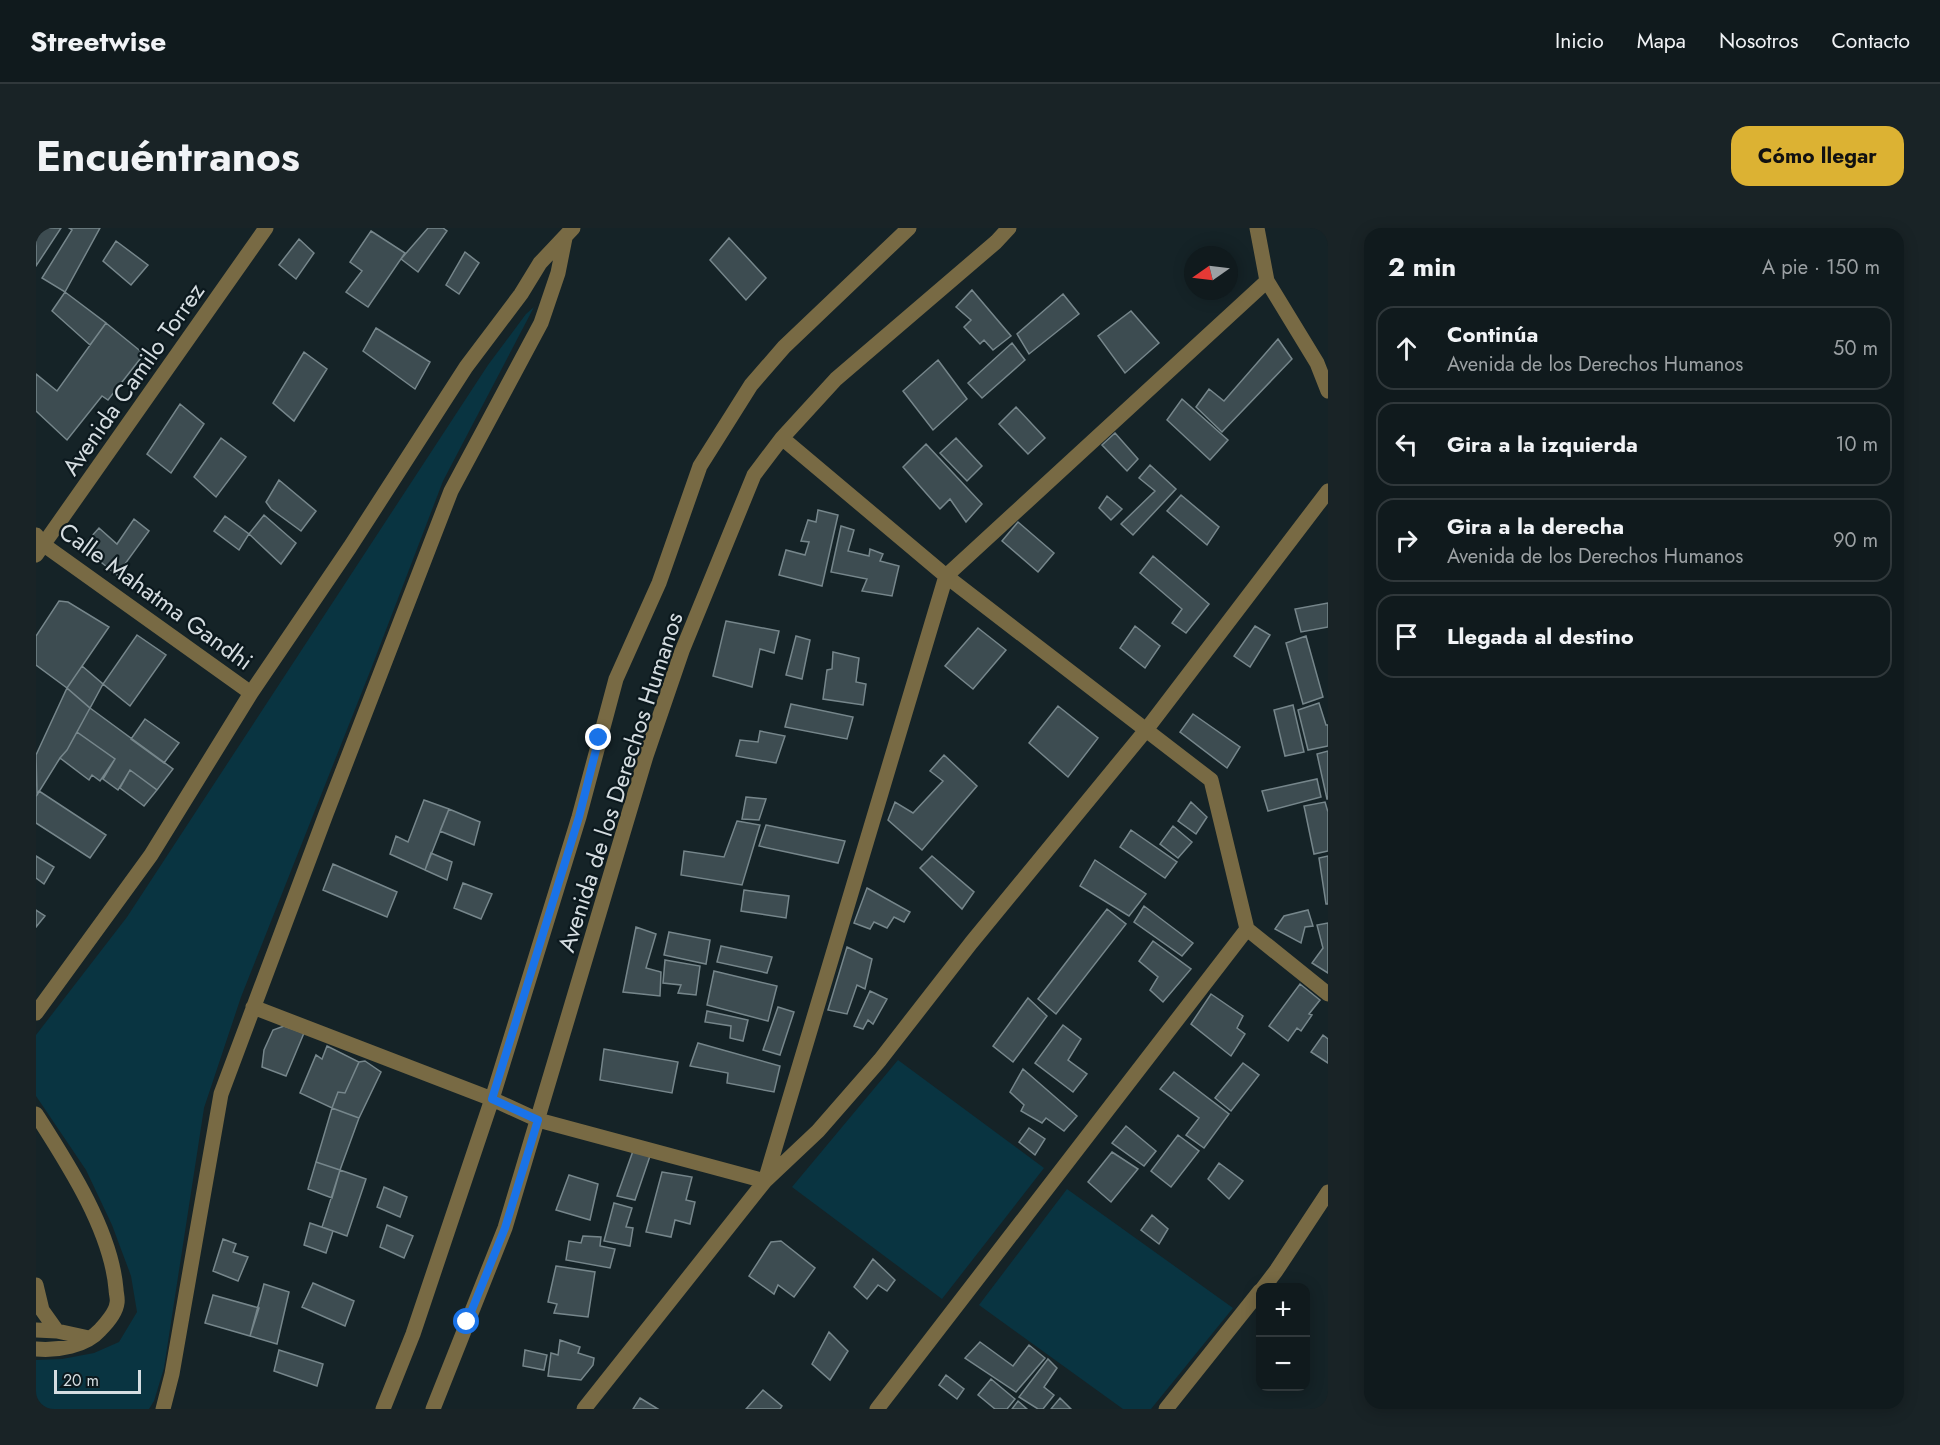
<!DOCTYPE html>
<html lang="es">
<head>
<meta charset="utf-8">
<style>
  body { margin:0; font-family:Jost,sans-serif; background:#192326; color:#f1f3f6 }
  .controls { position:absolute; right:18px; bottom:18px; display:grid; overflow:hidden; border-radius:12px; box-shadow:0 3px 15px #0003 }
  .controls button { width:54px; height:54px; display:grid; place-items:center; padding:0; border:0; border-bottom:2px solid #30383b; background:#101a1d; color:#f1f3f6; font:30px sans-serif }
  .compass { position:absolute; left:1148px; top:18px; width:54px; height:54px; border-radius:50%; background:#101a1d; box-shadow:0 3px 15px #0003; rotate:256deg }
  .scale { position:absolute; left:18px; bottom:15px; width:87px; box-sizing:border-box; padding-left:6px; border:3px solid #d5dde1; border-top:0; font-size:16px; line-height:21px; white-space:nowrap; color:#d5dde1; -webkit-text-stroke:4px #0c191e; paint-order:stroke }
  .stop { position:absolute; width:18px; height:18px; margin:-14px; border:4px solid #1a73e8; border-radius:50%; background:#fff }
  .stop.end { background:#1a73e8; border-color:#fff; box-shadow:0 2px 6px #0008 }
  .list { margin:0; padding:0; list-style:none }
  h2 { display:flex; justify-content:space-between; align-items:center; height:78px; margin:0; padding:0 24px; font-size:26px }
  h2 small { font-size:20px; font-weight:400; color:#9ca1a4 }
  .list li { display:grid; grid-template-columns:39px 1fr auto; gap:18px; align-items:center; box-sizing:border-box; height:84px; margin:0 12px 12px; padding:0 12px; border:2px solid #30383b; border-radius:18px }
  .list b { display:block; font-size:22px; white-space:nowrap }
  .list p { margin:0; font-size:20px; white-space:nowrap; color:#9ca1a4 }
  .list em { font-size:20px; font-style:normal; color:#9ca1a4 }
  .icon { flex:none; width:33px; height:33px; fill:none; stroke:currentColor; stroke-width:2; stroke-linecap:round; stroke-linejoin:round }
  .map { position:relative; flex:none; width:1292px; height:1181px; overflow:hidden; border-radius:18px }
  header { display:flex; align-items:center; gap:36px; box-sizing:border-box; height:84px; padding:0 30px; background:#101a1d; border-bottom:2px solid #30383b }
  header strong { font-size:28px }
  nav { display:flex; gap:33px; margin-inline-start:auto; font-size:21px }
  .intro { display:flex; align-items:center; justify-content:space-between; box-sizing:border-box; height:144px; padding:0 36px }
  h1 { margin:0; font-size:42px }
  .button { padding:15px 27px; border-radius:18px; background:#dcb233; color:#111; font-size:21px; font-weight:700 }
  main { display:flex; gap:36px; padding:0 36px }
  aside { flex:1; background:#101a1d; border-radius:18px; box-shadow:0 3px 15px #0003 }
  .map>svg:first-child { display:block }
</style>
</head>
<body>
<header>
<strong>Streetwise</strong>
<nav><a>Inicio</a><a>Mapa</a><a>Nosotros</a><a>Contacto</a></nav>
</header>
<div class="intro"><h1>Encuéntranos</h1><a class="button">Cómo llegar</a></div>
<main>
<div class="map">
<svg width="1292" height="1181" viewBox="0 0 1292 1181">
  <rect width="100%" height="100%" fill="#152327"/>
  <path fill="#093441" d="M 498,79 L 407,253 L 335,441 L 205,769 L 168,880 L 128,1140 L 118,1173 L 113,1181 L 0,1181 L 0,1132 L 26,1131 L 58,1125 L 83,1114 L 101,1084 L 95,1048 L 76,997 L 50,942 L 0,868 L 0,807 L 91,689 L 452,137 L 490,86 Z
    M 862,832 L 1008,940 L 906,1071 L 756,959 Z
    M 1031,961 L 1197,1080 L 1115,1181 L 1087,1181 L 943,1077 Z"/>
  <path fill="#3d4c51" stroke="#76868b" stroke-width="1.5" d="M 0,0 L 25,0 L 0,38 Z
    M 33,0 L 64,0 L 29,64 L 6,50 L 36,2 Z
    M 392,0 L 407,0 L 411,3 L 382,44 L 365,31 Z
    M 335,3 L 369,25 L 332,79 L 310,64 L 326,43 L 314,34 Z
    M 693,10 L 730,50 L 710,72 L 674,32 Z
    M 263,11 L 278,25 L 260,51 L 243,37 Z
    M 80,13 L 112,37 L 95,57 L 67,33 Z
    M 429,24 L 443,35 L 423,66 L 410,57 Z
    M 936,62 L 975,108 L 957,122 L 948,112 L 944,116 L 928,99 L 935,92 L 920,79 Z
    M 29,64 L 70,95 L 54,117 L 16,83 Z
    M 1027,66 L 1043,86 L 993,126 L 981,106 Z
    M 1095,83 L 1123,115 L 1089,145 L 1062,108 Z
    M 70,95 L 108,126 L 72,172 L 66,168 L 31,212 L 0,183 L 0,146 L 21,163 Z
    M 340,100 L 394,134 L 379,161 L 327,123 Z
    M 1242,111 L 1256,131 L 1186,204 L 1160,179 L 1173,161 L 1188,173 Z
    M 976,115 L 989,132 L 946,170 L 932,155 Z
    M 268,124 L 291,141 L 258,193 L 237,175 Z
    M 902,132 L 931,171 L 897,202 L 867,163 Z
    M 1146,171 L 1192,212 L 1174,232 L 1131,192 Z
    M 144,176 L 168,196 L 135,245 L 111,226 Z
    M 980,179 L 1009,210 L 992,226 L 963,196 Z
    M 1079,205 L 1102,231 L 1091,243 L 1066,217 Z
    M 185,210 L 210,229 L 180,269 L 158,249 Z
    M 920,210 L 946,238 L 931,253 L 904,225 Z
    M 890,216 L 946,276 L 930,294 L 914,271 L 904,281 L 867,239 Z
    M 1114,237 L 1140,261 L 1097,307 L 1085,296 L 1119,263 L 1103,250 Z
    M 243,252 L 280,283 L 265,303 L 235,281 L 230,274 Z
    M 1145,267 L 1183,299 L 1171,317 L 1131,283 Z
    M 1071,268 L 1086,281 L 1075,292 L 1063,280 Z
    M 782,282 L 802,287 L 786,358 L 743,347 L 750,322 L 769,327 L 773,314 L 765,313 L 772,292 L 780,294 Z
    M 228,287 L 260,315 L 245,336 L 213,306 Z
    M 189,288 L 213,306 L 203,322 L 178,303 Z
    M 98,291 L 113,303 L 81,347 L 46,319 L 63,300 L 81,316 Z
    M 982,294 L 1018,325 L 1002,344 L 966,313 Z
    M 805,298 L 818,302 L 812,323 L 833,328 L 834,321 L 847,326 L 844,333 L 863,338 L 856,368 L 826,363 L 831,351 L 795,344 Z
    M 1117,328 L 1173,376 L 1150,405 L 1136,395 L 1146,381 L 1104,345 Z
    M 23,373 L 32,374 L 73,399 L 31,460 L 0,437 L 0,408 Z
    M 1292,375 L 1292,399 L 1265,404 L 1259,381 Z
    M 690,393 L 743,403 L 738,425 L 724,421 L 716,459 L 677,448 Z
    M 1099,398 L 1124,418 L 1109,440 L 1084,420 Z
    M 1219,398 L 1234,407 L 1214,439 L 1198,428 Z
    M 942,400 L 970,422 L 937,461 L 909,438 Z
    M 101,407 L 130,427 L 94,478 L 67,456 Z
    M 760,408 L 774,412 L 766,451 L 750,447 Z
    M 1270,408 L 1287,469 L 1267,476 L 1250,415 Z
    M 797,424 L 823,430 L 820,454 L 830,456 L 827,477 L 787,471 L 791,442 L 796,441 Z
    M 46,438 L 67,456 L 54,480 L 31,460 Z
    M 31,460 L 54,480 L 31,522 L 24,530 L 1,567 L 0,527 Z
    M 1283,475 L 1290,497 L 1292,497 L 1292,518 L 1272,522 L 1262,482 Z
    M 755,476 L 817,489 L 811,511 L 749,499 Z
    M 1257,477 L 1268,524 L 1249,528 L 1238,482 Z
    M 1022,478 L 1062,510 L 1032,549 L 993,515 Z
    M 54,480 L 137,541 L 121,562 L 94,542 L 82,562 L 67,551 L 79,531 L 41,504 Z
    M 1157,486 L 1204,519 L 1191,540 L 1144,504 Z
    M 109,491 L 143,515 L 128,535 L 95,511 Z
    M 724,503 L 749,508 L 740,535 L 700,528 L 704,512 L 722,514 Z
    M 41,504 L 79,531 L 64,553 L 56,547 L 53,552 L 24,530 L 31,522 Z
    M 1292,523 L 1292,571 L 1291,571 L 1281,526 Z
    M 908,527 L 941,558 L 886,622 L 852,592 L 859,574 L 877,585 L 907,553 L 894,543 Z
    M 94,542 L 121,562 L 108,578 L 84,560 Z
    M 1281,551 L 1285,569 L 1232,583 L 1226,563 Z
    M 3,563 L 70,607 L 54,630 L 0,595 L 0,568 Z
    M 710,569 L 730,571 L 723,592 L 706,591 Z
    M 388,572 L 413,581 L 389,642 L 354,626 L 360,608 L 372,614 Z
    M 1155,574 L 1171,589 L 1160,606 L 1142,593 Z
    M 1289,574 L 1292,584 L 1292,623 L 1278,626 L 1268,578 Z
    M 413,581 L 444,594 L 438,617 L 404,603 Z
    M 701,593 L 724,597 L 706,657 L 645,647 L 648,623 L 688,629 Z
    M 730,597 L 809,613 L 802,635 L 723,618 Z
    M 1137,598 L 1156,614 L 1142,630 L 1124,616 Z
    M 1095,602 L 1141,634 L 1129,650 L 1084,619 Z
    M 395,625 L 416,634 L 411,652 L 389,642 Z
    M 0,628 L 18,639 L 8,656 L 0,650 Z
    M 896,628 L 938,664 L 926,681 L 884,640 Z
    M 1292,628 L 1292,676 L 1290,676 L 1283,630 Z
    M 1059,632 L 1110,666 L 1093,688 L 1044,658 Z
    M 297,636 L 361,664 L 351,689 L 287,662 Z
    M 427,655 L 456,666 L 445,691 L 418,680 Z
    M 831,660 L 874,684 L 868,694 L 858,689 L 851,700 L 838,694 L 834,701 L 818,695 Z
    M 708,662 L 753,668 L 750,690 L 705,683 Z
    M 1108,678 L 1157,715 L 1146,728 L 1098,694 Z
    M 1071,681 L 1090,696 L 1020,786 L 1002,771 Z
    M 0,682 L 9,688 L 0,699 Z
    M 1272,682 L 1277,698 L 1269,699 L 1265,715 L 1239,701 L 1248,688 Z
    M 1292,695 L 1292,745 L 1276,735 L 1287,720 L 1281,697 Z
    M 600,699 L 620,706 L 610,740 L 625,744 L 624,768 L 587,764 Z
    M 633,704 L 674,712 L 670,736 L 628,727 Z
    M 1117,713 L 1155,741 L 1127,774 L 1114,762 L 1122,749 L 1103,733 Z
    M 685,718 L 736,729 L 731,745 L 681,734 Z
    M 811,719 L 836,731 L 829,761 L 821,757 L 811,786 L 792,782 Z
    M 629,732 L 664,738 L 660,767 L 642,765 L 645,757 L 627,755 Z
    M 678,743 L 741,758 L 732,793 L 671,777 Z
    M 1264,756 L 1284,772 L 1273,786 L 1276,787 L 1265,803 L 1261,800 L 1252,813 L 1233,798 Z
    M 834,763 L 851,771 L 837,796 L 832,792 L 827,801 L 818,798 Z
    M 1175,766 L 1207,788 L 1201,800 L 1209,806 L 1195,828 L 1155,796 Z
    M 992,770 L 1011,788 L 977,834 L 957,818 Z
    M 742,779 L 758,784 L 744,827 L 727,822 Z
    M 671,783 L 712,792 L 707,813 L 694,810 L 695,798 L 669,794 Z
    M 1027,797 L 1045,811 L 1032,832 L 1051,846 L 1037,864 L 999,835 Z
    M 248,798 L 268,805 L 250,848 L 226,839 L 228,822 L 237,802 Z
    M 1287,807 L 1292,811 L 1292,835 L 1275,824 Z
    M 662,815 L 744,838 L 738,864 L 691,855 L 692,845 L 654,838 Z
    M 291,818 L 323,834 L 309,865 L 302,864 L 296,880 L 264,865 L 280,827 L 286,831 Z
    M 568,821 L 642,834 L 636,865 L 564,852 Z
    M 329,833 L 345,844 L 323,890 L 296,880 L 302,864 L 309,865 L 323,834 Z
    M 1207,835 L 1223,847 L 1195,883 L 1179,870 Z
    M 987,841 L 1041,888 L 1028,903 L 1010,890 L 1006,895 L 985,883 L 988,877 L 974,864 Z
    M 1138,844 L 1193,886 L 1168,920 L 1150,907 L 1163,890 L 1124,861 Z
    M 296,880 L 323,890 L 304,942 L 280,934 Z
    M 1090,898 L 1120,923 L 1108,938 L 1076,915 Z
    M 993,900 L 1009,911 L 999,927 L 983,914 Z
    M 1142,907 L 1163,923 L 1135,959 L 1115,943 Z
    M 597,923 L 614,928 L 599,972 L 581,968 Z
    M 1076,924 L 1102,941 L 1075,974 L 1052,954 Z
    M 280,934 L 304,942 L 296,970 L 272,961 Z
    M 1183,935 L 1207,953 L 1193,971 L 1172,951 Z
    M 304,942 L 330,951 L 311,1008 L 286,999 Z
    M 626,944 L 656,949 L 650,972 L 659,974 L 654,996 L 639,992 L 635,1009 L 610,1004 Z
    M 533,947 L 562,956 L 554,992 L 520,982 Z
    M 348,959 L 371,969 L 364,989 L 341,979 Z
    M 578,975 L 596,980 L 590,999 L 597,1000 L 594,1018 L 568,1013 Z
    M 1116,987 L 1132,1001 L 1123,1016 L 1105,1002 Z
    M 274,995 L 297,1003 L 290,1025 L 268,1017 Z
    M 351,997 L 377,1008 L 368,1030 L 344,1019 Z
    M 547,1008 L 565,1009 L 564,1018 L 579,1021 L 574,1040 L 530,1032 L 533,1013 L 545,1015 Z
    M 187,1011 L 200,1016 L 197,1024 L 212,1029 L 202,1053 L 177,1043 Z
    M 745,1013 L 779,1040 L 758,1069 L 742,1057 L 738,1066 L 713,1048 L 735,1014 Z
    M 837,1031 L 859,1052 L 851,1063 L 842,1057 L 831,1071 L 818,1059 Z
    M 520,1038 L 559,1044 L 552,1089 L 518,1085 L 521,1076 L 512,1074 Z
    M 277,1055 L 318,1073 L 309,1098 L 266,1079 Z
    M 228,1056 L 253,1064 L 241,1116 L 214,1108 Z
    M 177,1067 L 223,1080 L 214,1108 L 169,1095 Z
    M 793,1104 L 812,1123 L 794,1152 L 776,1136 Z
    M 524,1112 L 544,1119 L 542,1125 L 558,1130 L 557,1137 L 545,1152 L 512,1148 L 515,1125 L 522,1127 Z
    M 944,1114 L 977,1138 L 993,1117 L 1009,1130 L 980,1164 L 929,1130 Z
    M 243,1122 L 287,1136 L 281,1158 L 238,1143 Z
    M 489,1122 L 511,1127 L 508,1142 L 487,1138 Z
    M 1012,1131 L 1021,1140 L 1008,1159 L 1018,1167 L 1007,1181 L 1002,1181 L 983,1169 Z
    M 910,1147 L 928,1161 L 921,1171 L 903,1157 Z
    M 955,1151 L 979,1171 L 971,1181 L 959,1181 L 942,1167 Z
    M 727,1162 L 746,1178 L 744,1181 L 710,1181 Z
    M 604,1170 L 622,1181 L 597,1181 Z
    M 1024,1170 L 1035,1181 L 1015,1181 Z
    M 982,1173 L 991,1181 L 976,1181 Z"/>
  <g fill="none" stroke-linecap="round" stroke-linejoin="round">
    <path stroke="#786a44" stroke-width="15" d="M 1221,0 L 1231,53 L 1281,135 L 1292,163
      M 746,210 L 910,348 L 1175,552 L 1211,701 L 1292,766
      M 0,307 L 8,317 L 215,465
      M 0,327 L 230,0
      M 217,779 L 456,871 L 502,892 L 729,953 L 910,348 L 1231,53
      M 0,785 L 115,627 L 215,465 L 314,319 L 430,139 L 485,66 L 504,35 L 537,0
      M 0,886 C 32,936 75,1002 80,1061 C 80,1065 82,1071 81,1075 C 80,1084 70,1096 64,1102 C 50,1118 21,1123 0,1121
      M 0,1057 L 6,1082 L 21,1103
      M 1227,1060 L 1240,1043 L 1292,964
      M 0,1102 L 21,1103 L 53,1110
      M 127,1181 L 136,1146 L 185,866 L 290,586 L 415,263 L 505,95 L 522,45 L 529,10
      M 347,1181 L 377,1106 L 456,871 L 543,589 L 580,451 L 623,355 L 664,238 L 715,157 L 748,119 L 873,0
      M 397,1181 L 469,1000 L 610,528 L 646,423 L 718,247 L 746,210 L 800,151 L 960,14 L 973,0
      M 548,1181 L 729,953 L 782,903 L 844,832 L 935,715 L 1110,502 L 1292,263
      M 841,1181 L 1211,701
      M 1130,1181 L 1224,1063"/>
  </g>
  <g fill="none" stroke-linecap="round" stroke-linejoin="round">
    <path stroke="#1a73e8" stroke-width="8" d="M 431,1094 L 469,1000 L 502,892 L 456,871 L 543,589 L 563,510"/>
  </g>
  <g text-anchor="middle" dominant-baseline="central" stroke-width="4.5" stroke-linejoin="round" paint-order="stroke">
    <g font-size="24" fill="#d5dde1" stroke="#0c191e">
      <text transform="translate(97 151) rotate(-55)">Avenida Camilo Torrez</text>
      <text transform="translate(120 368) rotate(36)">Calle Mahatma Gandhi</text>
      <text transform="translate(584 554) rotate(-72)">Avenida de los Derechos Humanos</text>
    </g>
  </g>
</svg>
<div class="controls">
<button>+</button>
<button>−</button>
</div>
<svg class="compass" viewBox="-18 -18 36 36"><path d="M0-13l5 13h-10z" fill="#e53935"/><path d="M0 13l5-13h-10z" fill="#9ca1a4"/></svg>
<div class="scale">20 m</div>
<div class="stop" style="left:431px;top:1094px"></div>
<div class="stop end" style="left:563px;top:510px"></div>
</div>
<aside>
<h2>2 min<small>A pie · 150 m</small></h2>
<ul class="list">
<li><svg class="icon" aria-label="ahead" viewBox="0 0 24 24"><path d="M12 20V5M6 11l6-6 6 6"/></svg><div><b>Continúa</b><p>Avenida de los Derechos Humanos</p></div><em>50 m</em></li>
<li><svg class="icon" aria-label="left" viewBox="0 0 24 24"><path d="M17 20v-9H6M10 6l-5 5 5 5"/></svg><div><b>Gira a la izquierda</b></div><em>10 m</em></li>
<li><svg class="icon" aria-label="right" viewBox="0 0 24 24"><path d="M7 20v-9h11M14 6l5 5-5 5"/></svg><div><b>Gira a la derecha</b><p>Avenida de los Derechos Humanos</p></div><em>90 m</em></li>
<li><svg class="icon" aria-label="arrive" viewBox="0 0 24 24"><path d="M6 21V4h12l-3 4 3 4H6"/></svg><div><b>Llegada al destino</b></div></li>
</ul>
</aside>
</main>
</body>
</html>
